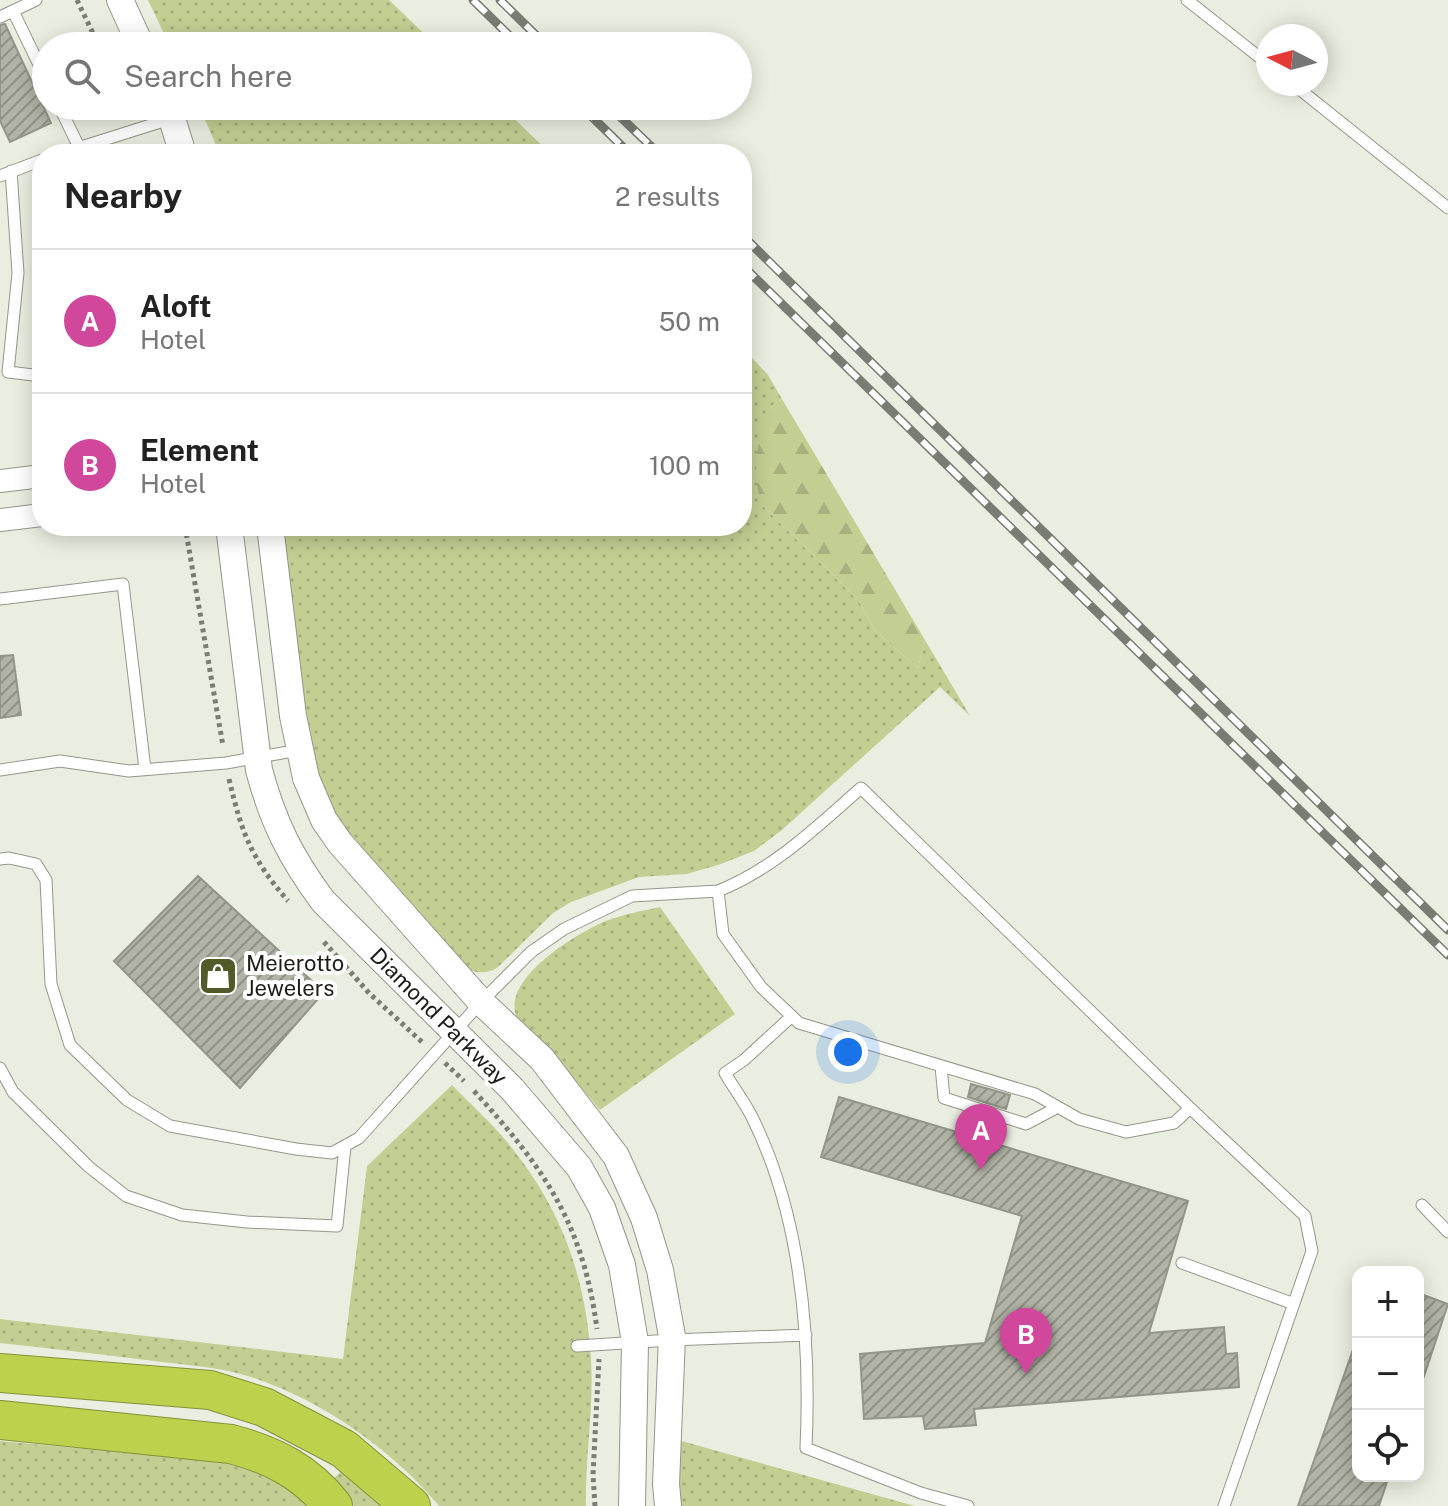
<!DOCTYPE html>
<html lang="en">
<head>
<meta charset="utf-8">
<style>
  body { margin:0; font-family:"Public Sans",sans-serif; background:#f2f2f2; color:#222 }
  .controls { position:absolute; right:24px; bottom:24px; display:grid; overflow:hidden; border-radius:16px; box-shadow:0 4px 20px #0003 }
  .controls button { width:72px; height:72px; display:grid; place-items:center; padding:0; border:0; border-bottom:2px solid #e0e0e0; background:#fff; color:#222; font:40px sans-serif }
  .compass { position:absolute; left:1256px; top:24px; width:72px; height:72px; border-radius:50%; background:#fff; box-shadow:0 4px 20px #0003; rotate:276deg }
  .you { position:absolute; left:848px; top:1052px; width:28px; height:28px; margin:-20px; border:6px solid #fff; border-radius:50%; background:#1a73e8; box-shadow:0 0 0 12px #1a73e833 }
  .badge { display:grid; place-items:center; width:52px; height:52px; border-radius:50%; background:#535a29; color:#fff; font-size:26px; font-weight:700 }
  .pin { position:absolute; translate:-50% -66px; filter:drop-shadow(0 2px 4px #0008) }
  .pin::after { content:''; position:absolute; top:42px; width:28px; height:24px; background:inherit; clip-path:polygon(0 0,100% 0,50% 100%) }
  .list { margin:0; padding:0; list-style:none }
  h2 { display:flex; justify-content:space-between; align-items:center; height:104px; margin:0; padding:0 32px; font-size:34px }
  h2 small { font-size:26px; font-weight:400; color:#767676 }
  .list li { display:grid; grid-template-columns:52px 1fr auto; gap:24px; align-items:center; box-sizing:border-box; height:144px; padding:0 32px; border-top:2px solid #e0e0e0 }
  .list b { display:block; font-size:30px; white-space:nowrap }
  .list p { margin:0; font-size:26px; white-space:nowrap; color:#767676 }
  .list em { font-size:26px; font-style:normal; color:#767676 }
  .icon { flex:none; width:44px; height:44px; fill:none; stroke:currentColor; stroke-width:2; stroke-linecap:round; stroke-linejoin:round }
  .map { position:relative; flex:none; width:1448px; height:1506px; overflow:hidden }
  .search { position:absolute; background:#fff; box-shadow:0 4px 20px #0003; left:32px; top:32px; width:720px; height:88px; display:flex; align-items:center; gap:20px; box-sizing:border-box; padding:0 28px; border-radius:44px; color:#767676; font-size:30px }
  .panel { position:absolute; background:#fff; box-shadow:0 4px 20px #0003; left:32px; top:144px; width:720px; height:392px; border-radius:32px }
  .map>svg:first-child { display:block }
</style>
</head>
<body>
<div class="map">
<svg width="1448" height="1506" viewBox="0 0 1448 1506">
  <defs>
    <pattern id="grass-dots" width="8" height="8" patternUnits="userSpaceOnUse" patternTransform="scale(2)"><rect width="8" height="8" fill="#c3ce93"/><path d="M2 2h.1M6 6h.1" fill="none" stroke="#a7b07e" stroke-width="1.8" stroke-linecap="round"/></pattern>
    <pattern id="forest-firs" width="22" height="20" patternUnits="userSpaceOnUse" patternTransform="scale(2)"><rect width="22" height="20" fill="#c3ce93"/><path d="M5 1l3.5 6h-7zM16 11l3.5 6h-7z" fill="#a7b07e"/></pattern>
    <pattern id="building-hatch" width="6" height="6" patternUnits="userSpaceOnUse" patternTransform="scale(2)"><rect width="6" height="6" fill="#b0b3a5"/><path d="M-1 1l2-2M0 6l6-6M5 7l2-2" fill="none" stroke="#8e9185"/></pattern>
  </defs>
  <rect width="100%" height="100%" fill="#eaeee0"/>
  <path fill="url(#grass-dots)" d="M 148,0 L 389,0 L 437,46 L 170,46 Z
    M 199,106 L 501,106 L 551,154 L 220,154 Z
    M 742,347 L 768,375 L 782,399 L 766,411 L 762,505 L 859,601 L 874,630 L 918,668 L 925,640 L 970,716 L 940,687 L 782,830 L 754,851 L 721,864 L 687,874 L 639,877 L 571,902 L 553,913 L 497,968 C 484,975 475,973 462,966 L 344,844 L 311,782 L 275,526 L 742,526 Z
    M 660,907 L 735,1014 L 600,1110 C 585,1092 571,1075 555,1058 C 544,1046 523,1033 517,1018 C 500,979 577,933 606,921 C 624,914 642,911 660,907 Z
    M 452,1085 C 470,1104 491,1122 507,1142 C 561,1207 586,1276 591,1360 C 594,1408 585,1457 586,1506 L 439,1506 C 390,1447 312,1393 237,1373 C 207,1366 176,1364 146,1360 C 97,1354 49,1348 0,1343 L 0,1319 L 343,1359 L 367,1166 Z
    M 678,1440 L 915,1506 L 677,1506 Z
    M 0,1441 L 228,1462 L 270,1475 L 310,1506 L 0,1506 Z
    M 345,1468 L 382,1506 L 354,1506 L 332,1480 Z"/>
  <path fill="url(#forest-firs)" d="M 782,399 L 925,640 L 918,668 L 874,630 L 859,601 L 762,505 C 750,472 759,443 766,411 Z"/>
  <path fill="url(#building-hatch)" stroke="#939589" stroke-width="2" d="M 5,24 L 51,123 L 10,142 L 0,121 L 0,25 Z
    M 13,655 L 21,715 L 0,718 L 0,656 Z
    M 198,876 L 324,992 L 240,1088 L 114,961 Z
    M 971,1084 L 1010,1095 L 1006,1109 L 968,1097 Z
    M 839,1097 L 957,1132 L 963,1113 L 1002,1125 L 996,1144 L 1188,1201 L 1149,1333 L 1224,1327 L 1226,1354 L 1237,1353 L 1239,1387 L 974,1409 L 976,1425 L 925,1429 L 923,1416 L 864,1419 L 860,1354 L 985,1343 L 1022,1216 L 821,1157 Z
    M 1418,1293 L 1448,1304 L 1421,1385 L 1418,1385 Z
    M 1355,1344 L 1358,1344 L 1358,1476 L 1389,1476 L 1379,1506 L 1298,1506 Z"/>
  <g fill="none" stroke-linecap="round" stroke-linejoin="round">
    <defs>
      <path id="service" d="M 1187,0 L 1268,64
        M 13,11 L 46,79
        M 0,17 L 36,0
        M 1293,84 L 1448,208
        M 59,106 L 79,147 L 80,153
        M 59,154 L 173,118
        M 11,171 L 18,273 L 8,372 L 42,376
        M 0,176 L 42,160
        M 0,599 L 123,584 L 145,769
        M 0,770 L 60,761 L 129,771 L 226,763 L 299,750
        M 0,859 L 9,858 L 36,864 L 46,880 L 51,984 L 70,1045 L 127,1100 L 170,1126 L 296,1149 L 332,1153 L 359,1138 L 481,1002 L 531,952 L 564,929 L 632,896 L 718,891 L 723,934 L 761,987 L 799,1023 L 1035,1094 L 1079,1119 L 1126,1132 L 1174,1123 L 1190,1108 L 861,788 C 816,827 774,869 718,891
        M 792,1016 L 744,1060 L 725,1073 C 733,1087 743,1100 751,1115 C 802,1216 811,1337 806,1448 L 921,1493 L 968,1506
        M 941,1066 L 944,1098 L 1026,1124 L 1058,1107
        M 0,1068 L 13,1092 L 89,1167 L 126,1196 L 182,1215 L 247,1222 L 337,1226 L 345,1146
        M 1190,1108 L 1305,1216 L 1312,1251 L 1224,1506
        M 1422,1205 L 1448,1232
        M 1182,1263 L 1294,1304
        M 577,1346 L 671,1340 L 806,1335"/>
      <path id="minor" d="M 0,481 L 42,476
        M 0,520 L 42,515"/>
      <path id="tertiary" d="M 120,0 L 141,46
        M 168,106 L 183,154
        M 229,526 L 259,770 C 273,822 291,858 323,901 L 512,1089 L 579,1167 L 602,1208 L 622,1265 L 635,1342 L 632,1506
        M 270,526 L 293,716 L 306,778 L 324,820 L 340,843 L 481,1002 L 542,1059 L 616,1156 L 644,1218 L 660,1270 L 672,1336 L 666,1484 L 668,1506"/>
      <path id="motorway" d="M 0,1373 L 210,1390 L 264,1407 L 344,1449 L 411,1506
        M 0,1420 L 231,1444 C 273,1455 306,1472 333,1506"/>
    </defs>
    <use href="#service" stroke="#94968a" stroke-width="13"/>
    <use href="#minor" stroke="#94968a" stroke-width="24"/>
    <use href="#tertiary" stroke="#94968a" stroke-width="28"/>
    <use href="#motorway" stroke="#85923a" stroke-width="40"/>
    <path stroke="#7b7d74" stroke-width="5" stroke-dasharray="4 4" stroke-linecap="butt" d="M 77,0 L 99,46
      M 185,526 L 223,746
      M 229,779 C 242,834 251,858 288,901
      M 324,942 L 369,993 L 423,1043
      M 445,1063 L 464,1081
      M 474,1091 C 544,1168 583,1223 597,1329
      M 595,1506 L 593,1475 L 599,1359"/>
    <use href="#service" stroke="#fff" stroke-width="11"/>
    <use href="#minor" stroke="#fff" stroke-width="22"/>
    <use href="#tertiary" stroke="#fff" stroke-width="26"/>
    <use href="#motorway" stroke="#bed14d" stroke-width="38"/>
    <defs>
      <path id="rail" d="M 473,0 L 520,46
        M 500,0 L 547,46
        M 581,106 L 630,154
        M 609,106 L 659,154
        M 742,235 L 1448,930
        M 742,265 L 1448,955"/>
    </defs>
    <use href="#rail" stroke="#797c73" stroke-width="9"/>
    <use href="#rail" stroke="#fff" stroke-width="6" stroke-dasharray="18" stroke-linecap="butt"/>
  </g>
  <defs>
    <symbol id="shop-square" viewBox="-11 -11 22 22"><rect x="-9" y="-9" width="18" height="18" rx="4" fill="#535a29" stroke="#fff"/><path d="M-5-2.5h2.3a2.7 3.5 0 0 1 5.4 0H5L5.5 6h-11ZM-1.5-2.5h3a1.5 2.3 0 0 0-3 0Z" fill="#fff"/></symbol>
  </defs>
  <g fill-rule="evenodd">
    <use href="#shop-square" x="196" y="954" width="44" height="44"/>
  </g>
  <g text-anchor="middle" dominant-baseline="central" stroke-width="8" stroke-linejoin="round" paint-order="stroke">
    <g font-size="22" fill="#1c1d18" stroke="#fff" text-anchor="start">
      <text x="246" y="963">Meierotto<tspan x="246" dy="25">Jewelers</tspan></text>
    </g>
    <g font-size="22" fill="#1c1d18" stroke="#fff">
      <text transform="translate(439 1016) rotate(45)">Diamond Parkway</text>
    </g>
  </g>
</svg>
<div class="controls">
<button>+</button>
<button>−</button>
<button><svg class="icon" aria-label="locate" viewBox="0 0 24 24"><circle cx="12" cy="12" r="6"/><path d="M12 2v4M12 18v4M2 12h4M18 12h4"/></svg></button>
</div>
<svg class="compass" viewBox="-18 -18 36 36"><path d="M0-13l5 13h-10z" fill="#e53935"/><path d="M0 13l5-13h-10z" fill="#767676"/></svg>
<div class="you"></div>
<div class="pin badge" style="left:981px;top:1170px;background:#d1479c">A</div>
<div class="pin badge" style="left:1026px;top:1374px;background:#d1479c">B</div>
<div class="search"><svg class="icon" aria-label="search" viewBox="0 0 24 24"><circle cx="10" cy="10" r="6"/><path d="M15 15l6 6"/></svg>Search here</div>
<section class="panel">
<h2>Nearby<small>2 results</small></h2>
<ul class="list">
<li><span class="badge" style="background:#d1479c">A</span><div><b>Aloft</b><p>Hotel</p></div><em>50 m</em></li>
<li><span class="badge" style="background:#d1479c">B</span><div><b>Element</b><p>Hotel</p></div><em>100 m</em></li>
</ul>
</section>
</div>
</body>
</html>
